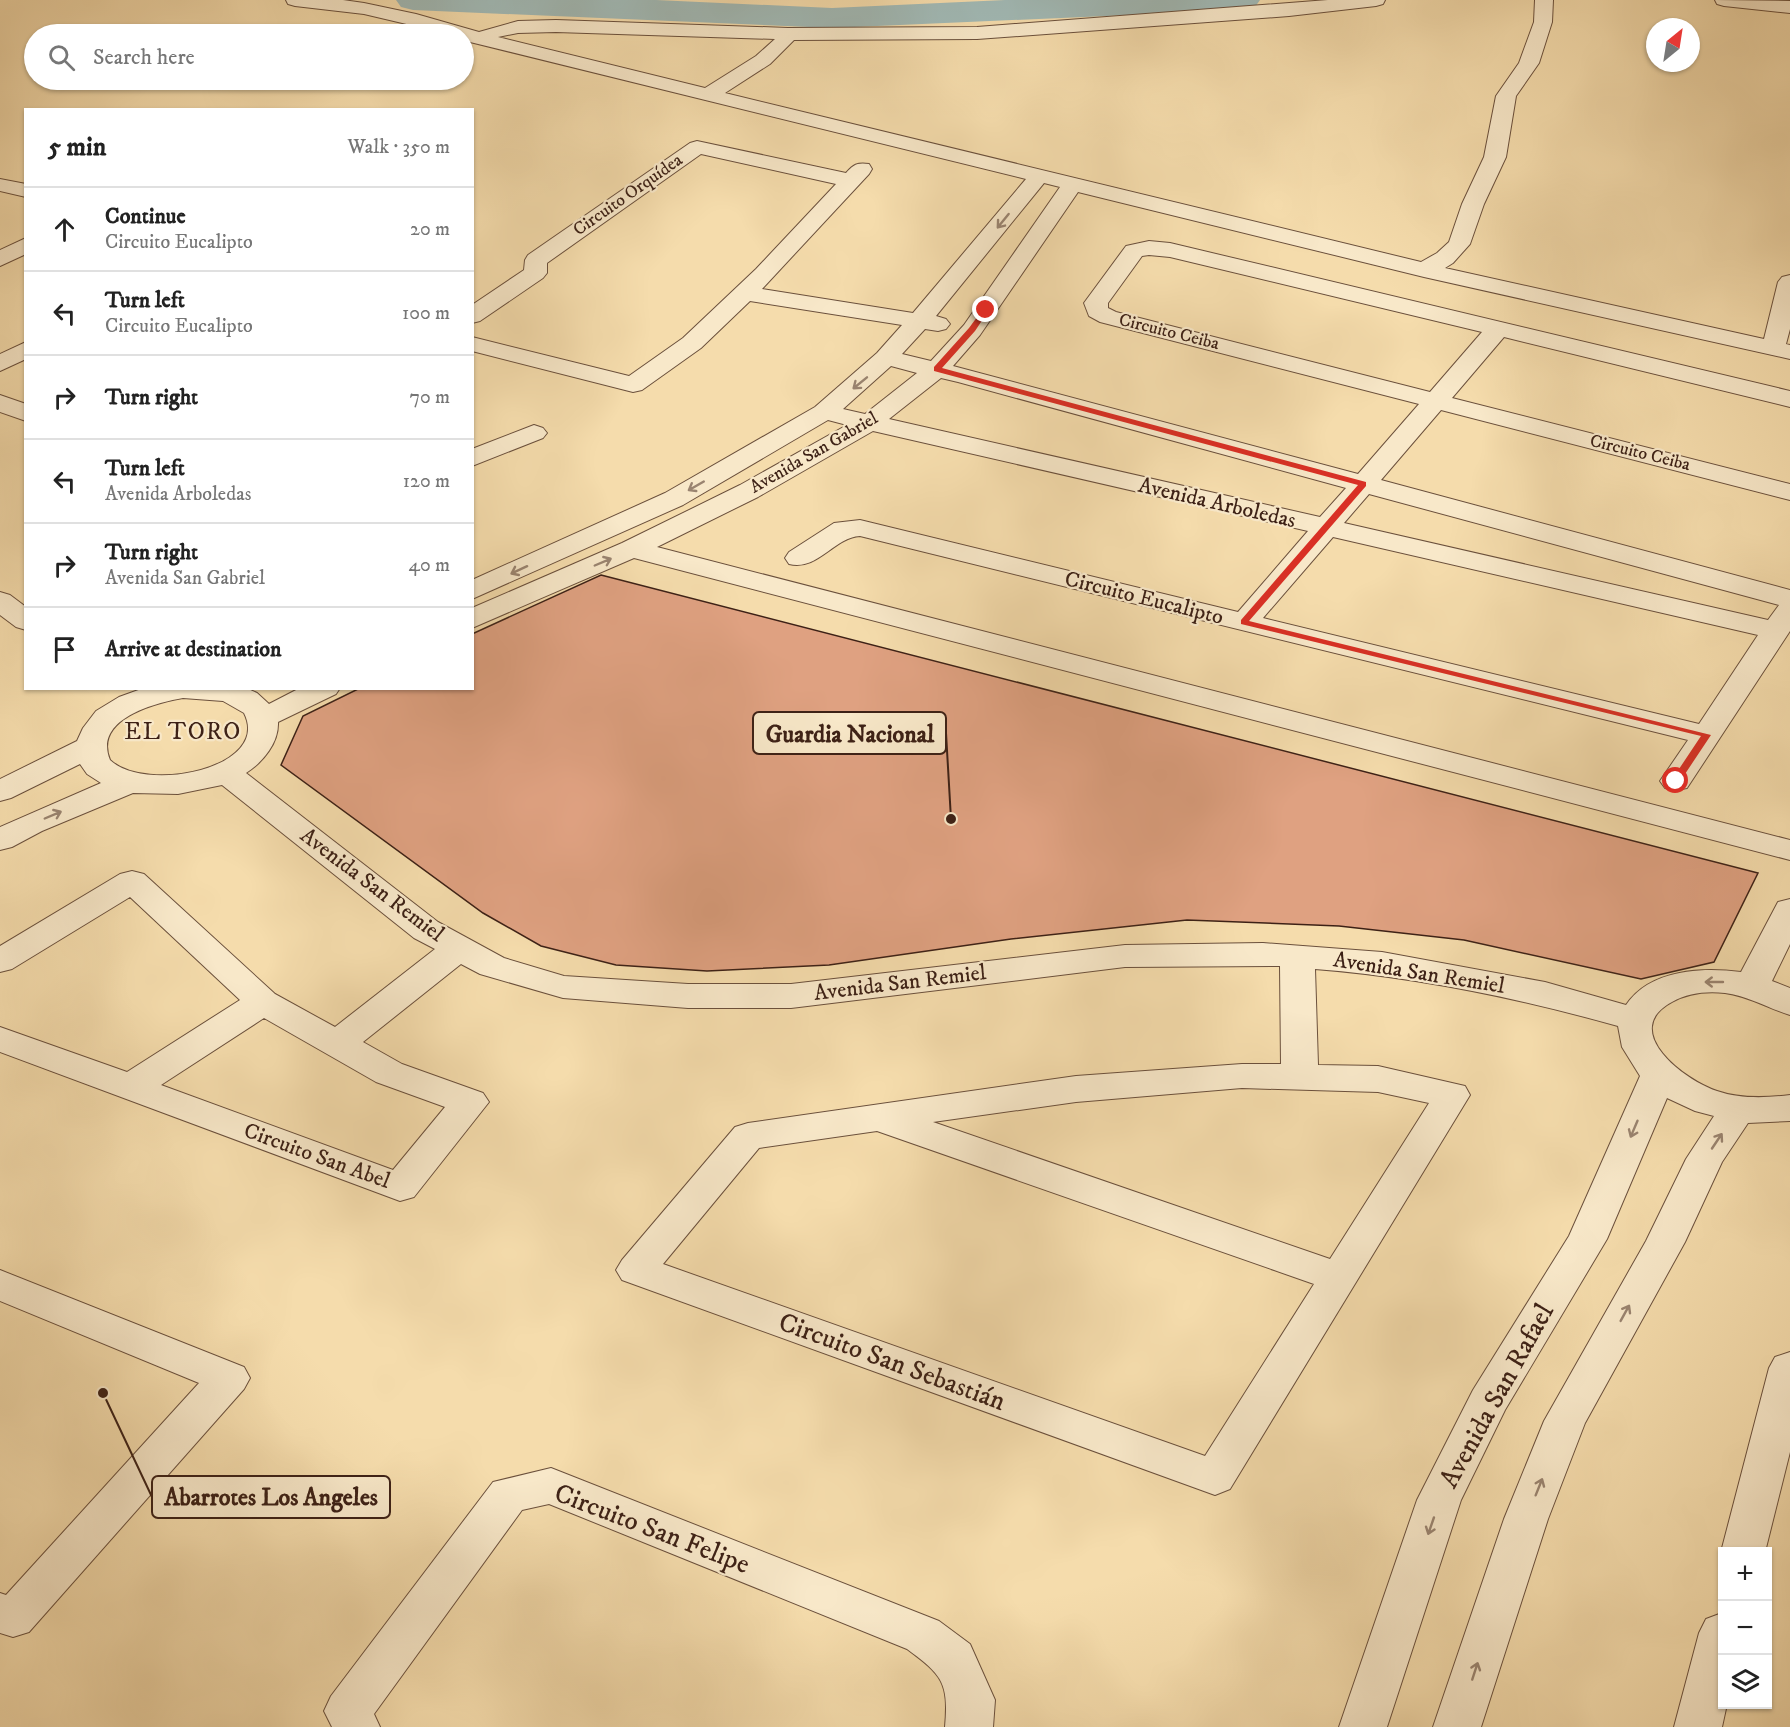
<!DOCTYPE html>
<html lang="en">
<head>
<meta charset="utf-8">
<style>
  body { margin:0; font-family:"IM FELL DW Pica",serif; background:#f6f6f6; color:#222 }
  .controls { position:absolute; right:18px; bottom:18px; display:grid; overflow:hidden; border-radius:0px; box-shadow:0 2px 4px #0004 }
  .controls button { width:54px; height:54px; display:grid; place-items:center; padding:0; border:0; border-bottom:2px solid #e0e0e0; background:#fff; color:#222; font:30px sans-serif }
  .compass { position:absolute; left:1646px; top:18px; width:54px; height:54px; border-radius:50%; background:#fff; box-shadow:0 2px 4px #0004; rotate:30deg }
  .stop { position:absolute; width:18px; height:18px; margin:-14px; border:4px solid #d93025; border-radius:50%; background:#fff }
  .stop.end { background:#d93025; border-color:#fff; box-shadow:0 2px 6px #0008 }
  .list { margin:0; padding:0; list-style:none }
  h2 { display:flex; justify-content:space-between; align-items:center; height:78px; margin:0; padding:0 24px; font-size:26px }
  h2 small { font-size:20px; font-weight:400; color:#767676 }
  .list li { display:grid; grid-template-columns:39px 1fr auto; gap:18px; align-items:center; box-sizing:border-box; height:84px; padding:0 24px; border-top:2px solid #e0e0e0 }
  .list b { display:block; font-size:22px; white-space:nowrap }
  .list p { margin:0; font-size:20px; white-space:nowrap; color:#767676 }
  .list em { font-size:20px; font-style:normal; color:#767676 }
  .icon { flex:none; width:33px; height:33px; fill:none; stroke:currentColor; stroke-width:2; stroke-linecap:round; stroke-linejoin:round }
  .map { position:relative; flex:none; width:1790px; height:1727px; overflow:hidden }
  .search { position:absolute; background:#fff; box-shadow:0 2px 4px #0004; left:24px; top:24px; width:450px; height:66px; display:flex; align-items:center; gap:15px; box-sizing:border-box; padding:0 21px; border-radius:33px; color:#767676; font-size:22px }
  .panel { position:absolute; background:#fff; box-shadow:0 2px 4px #0004; left:24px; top:108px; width:450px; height:582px; border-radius:0px }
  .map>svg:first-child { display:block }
</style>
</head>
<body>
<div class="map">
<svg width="1790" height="1727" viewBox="0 0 1790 1727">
  <rect width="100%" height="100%" fill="#f5dcac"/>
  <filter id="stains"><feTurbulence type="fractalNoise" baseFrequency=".00333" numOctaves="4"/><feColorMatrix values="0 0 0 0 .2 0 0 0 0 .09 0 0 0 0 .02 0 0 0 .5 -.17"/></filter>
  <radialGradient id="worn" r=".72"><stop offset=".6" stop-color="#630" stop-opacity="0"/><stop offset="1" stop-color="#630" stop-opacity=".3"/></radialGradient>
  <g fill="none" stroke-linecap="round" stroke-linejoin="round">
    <path fill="#a1b9b5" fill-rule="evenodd" d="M 396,0 L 656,0 L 832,8 L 1005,0 L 1260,0 L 1255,7 L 1243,10 L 832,28 L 413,10 L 401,7 Z"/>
  </g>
  <path fill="#dfa181" stroke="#3d2116" stroke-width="1.5" d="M 601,575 L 1758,873 L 1714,962 L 1641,979 L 1464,940 L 1339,926 L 1187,920 L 1011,939 L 829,965 L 707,971 L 616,965 L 541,946 L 483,913 L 281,765 L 303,716 L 360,688 L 472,688 L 472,634 Z"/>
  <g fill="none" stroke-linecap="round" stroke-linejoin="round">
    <defs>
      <path id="street" d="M 286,0 L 343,0 L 364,3 L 416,14 L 479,32 L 518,21 L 556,20 L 788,28 L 977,27 L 1328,0 L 1385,0 L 1383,4 L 1376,6 L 1289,16 L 977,39 L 794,40 L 770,64 L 725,93 L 1421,262 L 1437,253 L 1449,242 L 1462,204 L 1484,157 L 1496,96 L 1519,63 L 1534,22 L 1535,0 L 1553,0 L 1552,22 L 1539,63 L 1516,96 L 1506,157 L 1484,204 L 1470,244 L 1453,263 L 1445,268 L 1764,339 L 1778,282 L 1782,277 L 1790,275 L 1790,329 L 1786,344 L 1790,345 L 1790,359 L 1424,277 L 1078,192 L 980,335 L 953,366 L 1358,474 L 1419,404 L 1100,322 L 1089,316 L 1084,303 L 1126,246 L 1149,241 L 1170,243 L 1790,391 L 1790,407 L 1504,337 L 1452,398 L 1790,484 L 1790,500 L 1441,410 L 1381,480 L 1790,590 L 1790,631 L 1687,788 L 1676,790 L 1665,788 L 1660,781 L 1688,740 L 860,536 C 833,538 818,571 789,564 L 785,558 L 789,552 L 834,523 L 860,520 L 1238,612 L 1308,531 L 873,431 L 758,497 L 657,547 L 1790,840 L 1790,860 L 634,558 L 472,628 L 472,608 L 622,543 L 740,485 L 847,425 L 828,420 L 683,505 L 472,599 L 472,580 L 665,493 L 815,407 L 877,353 L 902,325 L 750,301 L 701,348 L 642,390 L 633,392 L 472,351 L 472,337 L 629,376 L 683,338 L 756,269 L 836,184 L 701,154 L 547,263 L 547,273 L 543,278 L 480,321 L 472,323 L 472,305 L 524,270 L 525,260 L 528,255 L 690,143 L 697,141 L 846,173 C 853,165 857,162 869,164 L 872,169 L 869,174 L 762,289 L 913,313 L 1026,179 L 470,42 L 464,40 L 464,34 L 449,34 L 364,14 L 295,6 L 288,4 ZM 556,32 L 775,39 L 756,56 L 705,88 L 498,37 L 518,33 ZM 1044,183 L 1060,187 L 964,325 L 931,361 L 902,354 L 925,329 L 938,331 L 946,329 L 950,324 L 946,319 L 936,316 ZM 1149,255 L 1170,257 L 1482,332 L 1430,392 L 1116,312 L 1108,308 L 1108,303 L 1142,256 ZM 891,366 L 917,373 L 865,414 L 843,409 ZM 941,378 L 958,382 L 1346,488 L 1320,517 L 889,419 ZM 1369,494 L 1779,605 L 1768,620 L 1344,523 ZM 1333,537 L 1758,635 L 1699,724 L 1263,618 Z
        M 1715,0 L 1790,1 L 1790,13 L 1724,6 L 1717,4 Z
        M 0,179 L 26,184 L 26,197 L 0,191 Z
        M 26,238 L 26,254 L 0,266 L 0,250 Z
        M 26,342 L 26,359 L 0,371 L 0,354 Z
        M 0,395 L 26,404 L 26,421 L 0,412 Z
        M 534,425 L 543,428 L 547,433 L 543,438 L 472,466 L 472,449 Z
        M 0,592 L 10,595 L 26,607 L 26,630 L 16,627 L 0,615 Z
        M 144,688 L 246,688 L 257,693 L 269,704 L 300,688 L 340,688 L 336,694 L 278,722 C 279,743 263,762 246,773 L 438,922 L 504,958 L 564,976 L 688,984 L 791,984 L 1125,945 L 1263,943 L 1382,952 L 1545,982 L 1626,1005 C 1650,969 1703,967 1741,972 L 1778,902 L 1790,899 L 1790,944 L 1772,981 L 1790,988 L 1790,1015 C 1767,1008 1749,996 1725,993 C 1706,991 1688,993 1672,1002 C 1618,1031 1686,1081 1717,1091 C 1740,1099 1766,1098 1790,1095 L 1790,1121 L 1748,1123 L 1722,1162 L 1685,1242 L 1585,1423 L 1548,1519 L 1481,1727 L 1433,1727 L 1504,1519 L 1544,1421 L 1646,1241 L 1686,1159 L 1714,1116 L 1695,1111 L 1667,1098 L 1607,1239 L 1505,1410 L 1461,1500 L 1387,1727 L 1339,1727 L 1417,1500 L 1473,1390 L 1569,1236 L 1640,1076 L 1622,1047 L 1618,1026 C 1518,998 1417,977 1315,969 L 1318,1065 L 1378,1066 L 1465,1086 L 1470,1095 L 1230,1489 L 1215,1495 L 622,1280 L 616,1270 L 622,1260 L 735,1127 L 748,1123 L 1076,1076 L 1242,1064 L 1281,1064 L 1280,966 L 1125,967 L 791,1008 L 688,1008 L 563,998 L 480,974 L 461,964 L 363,1042 L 402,1064 L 483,1093 L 489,1102 L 414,1197 L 400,1201 L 0,1052 L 0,1027 L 127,1072 L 240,1000 L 130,897 L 12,969 L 0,972 L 0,946 L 120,874 L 132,871 L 144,874 L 275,994 L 335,1027 L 435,949 L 414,938 L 222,785 L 178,794 L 133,793 L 42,831 L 12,847 L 0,850 L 0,827 L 101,783 L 87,774 L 80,764 L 11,798 L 0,801 L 0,779 L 77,741 L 83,728 L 96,711 L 119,697 ZM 183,698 L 223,701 L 244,713 C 272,768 146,794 110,760 C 93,719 155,703 183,698 ZM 264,1018 L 376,1082 L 445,1107 L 393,1170 L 161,1085 ZM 1242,1088 L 1378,1092 L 1429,1103 L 1330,1259 L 933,1122 L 1076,1102 ZM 877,1131 L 1314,1284 L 1205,1456 L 663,1264 L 759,1148 Z
        M 0,1270 L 244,1367 L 250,1378 L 244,1389 L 29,1632 L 13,1637 L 0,1633 L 0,1593 L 6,1595 L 199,1383 L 0,1301 Z
        M 1790,1352 L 1790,1452 L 1765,1552 L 1722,1552 L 1722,1556 L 1721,1552 L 1769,1368 L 1775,1357 Z
        M 551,1468 L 939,1621 L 970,1644 L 995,1700 L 993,1727 L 945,1727 C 949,1682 942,1675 907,1649 L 549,1504 L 522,1510 L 374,1714 L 380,1727 L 332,1727 L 324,1711 L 331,1696 L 493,1482 Z
        M 1722,1613 L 1722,1704 L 1727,1704 L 1722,1727 L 1674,1727 L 1699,1633 L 1706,1619 Z"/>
    </defs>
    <use href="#street" stroke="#6b503c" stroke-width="2"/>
    <use href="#street" fill="#f8e8c9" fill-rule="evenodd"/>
  </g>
  <defs><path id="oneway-shaft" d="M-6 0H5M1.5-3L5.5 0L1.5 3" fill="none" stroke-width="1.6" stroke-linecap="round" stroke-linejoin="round" transform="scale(1.5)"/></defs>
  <g stroke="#9a8470">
    <use href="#oneway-shaft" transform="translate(1003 221) rotate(129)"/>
    <use href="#oneway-shaft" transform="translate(860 383) rotate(141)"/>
    <use href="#oneway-shaft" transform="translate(696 486) rotate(150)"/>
    <use href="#oneway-shaft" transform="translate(603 562) rotate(-23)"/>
    <use href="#oneway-shaft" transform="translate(519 570) rotate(155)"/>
    <use href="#oneway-shaft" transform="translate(53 815) rotate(-23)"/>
    <use href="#oneway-shaft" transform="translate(1714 982) rotate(-180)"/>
    <use href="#oneway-shaft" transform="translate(1634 1129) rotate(113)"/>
    <use href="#oneway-shaft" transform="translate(1717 1141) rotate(-56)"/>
    <use href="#oneway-shaft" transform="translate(1625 1313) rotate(-61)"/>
    <use href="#oneway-shaft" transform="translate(1539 1487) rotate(-68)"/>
    <use href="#oneway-shaft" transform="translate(1431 1526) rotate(109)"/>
    <use href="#oneway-shaft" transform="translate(1475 1671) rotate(-72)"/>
  </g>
  <path fill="#d93025" d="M 983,309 L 989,310 L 975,331 L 942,368 L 1366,482 L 1366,486 L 1249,621 L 1711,735 L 1679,783 L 1676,784 L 1671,781 L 1701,736 L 1241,624 L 1241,620 L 1358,485 L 934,371 L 934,367 L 969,328 Z"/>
  <g text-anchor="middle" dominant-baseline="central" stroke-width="4.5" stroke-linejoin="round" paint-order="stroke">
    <g font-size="18" fill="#3d2116" stroke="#f8e8c9">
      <text transform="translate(628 195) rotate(-35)">Circuito Orquídea</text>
      <text transform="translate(1169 332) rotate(14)">Circuito Ceiba</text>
      <text transform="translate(814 453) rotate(-30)">Avenida San Gabriel</text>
      <text transform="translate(1640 453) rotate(14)">Circuito Ceiba</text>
    </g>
    <g font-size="22" fill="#3d2116" stroke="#f8e8c9">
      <text transform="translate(1217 503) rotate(13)">Avenida Arboledas</text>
      <text transform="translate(1144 598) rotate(14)">Circuito Eucalipto</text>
      <text transform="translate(372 885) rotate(37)">Avenida San Remiel</text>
      <text transform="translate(1419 973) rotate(9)">Avenida San Remiel</text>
      <text transform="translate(900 983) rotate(-7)">Avenida San Remiel</text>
      <text transform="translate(317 1156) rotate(20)">Circuito San Abel</text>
    </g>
    <g font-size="24" letter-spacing="1.5" fill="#3d2116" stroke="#f8e8c9">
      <text x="183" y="732">EL TORO</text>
    </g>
    <g font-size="27" fill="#3d2116" stroke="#f8e8c9">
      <text transform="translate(892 1362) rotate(20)">Circuito San Sebastián</text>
      <text transform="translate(1497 1396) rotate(-61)">Avenida San Rafael</text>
      <text transform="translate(652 1529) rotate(21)">Circuito San Felipe</text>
    </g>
  </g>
  <path fill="none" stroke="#3d2116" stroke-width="2" d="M951 819L946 733M103 1393L152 1497"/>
  <g fill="#3d2116" stroke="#f8e8c9" stroke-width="2">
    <circle cx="951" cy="819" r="6"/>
    <circle cx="103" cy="1393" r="6"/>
  </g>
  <g fill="#f8e8c9" stroke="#3d2116" stroke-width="2">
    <rect x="753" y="712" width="193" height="42" rx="6"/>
    <rect x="152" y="1476" width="238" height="42" rx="6"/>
  </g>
  <g font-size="24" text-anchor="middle" font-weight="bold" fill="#3d2116">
    <text x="850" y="742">Guardia Nacional</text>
    <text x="271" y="1505">Abarrotes Los Angeles</text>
  </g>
  <rect width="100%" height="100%" filter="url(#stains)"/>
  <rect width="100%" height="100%" fill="url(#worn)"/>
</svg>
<div class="controls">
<button>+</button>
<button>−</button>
<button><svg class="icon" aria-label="layers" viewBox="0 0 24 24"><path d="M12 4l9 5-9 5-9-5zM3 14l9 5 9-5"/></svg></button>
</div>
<svg class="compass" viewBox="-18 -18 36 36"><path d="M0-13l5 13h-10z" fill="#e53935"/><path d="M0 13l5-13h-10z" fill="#767676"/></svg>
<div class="stop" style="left:1676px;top:781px"></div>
<div class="stop end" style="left:986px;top:310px"></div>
<div class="search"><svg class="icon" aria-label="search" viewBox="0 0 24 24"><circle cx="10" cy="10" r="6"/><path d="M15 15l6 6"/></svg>Search here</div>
<section class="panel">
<h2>5 min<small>Walk · 350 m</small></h2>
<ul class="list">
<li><svg class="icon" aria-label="ahead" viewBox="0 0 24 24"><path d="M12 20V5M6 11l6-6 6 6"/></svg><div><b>Continue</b><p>Circuito Eucalipto</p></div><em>20 m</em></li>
<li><svg class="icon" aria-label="left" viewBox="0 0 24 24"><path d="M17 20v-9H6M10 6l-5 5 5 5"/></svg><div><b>Turn left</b><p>Circuito Eucalipto</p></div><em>100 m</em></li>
<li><svg class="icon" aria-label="right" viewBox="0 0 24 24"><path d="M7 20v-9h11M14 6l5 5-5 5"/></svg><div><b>Turn right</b></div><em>70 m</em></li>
<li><svg class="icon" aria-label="left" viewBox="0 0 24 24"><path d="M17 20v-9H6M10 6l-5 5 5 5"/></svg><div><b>Turn left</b><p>Avenida Arboledas</p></div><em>120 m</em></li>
<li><svg class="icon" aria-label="right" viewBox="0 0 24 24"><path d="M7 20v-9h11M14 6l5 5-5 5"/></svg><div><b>Turn right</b><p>Avenida San Gabriel</p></div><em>40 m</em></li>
<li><svg class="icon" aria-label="arrive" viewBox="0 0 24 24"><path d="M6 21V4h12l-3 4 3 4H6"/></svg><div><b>Arrive at destination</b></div></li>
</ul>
</section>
</div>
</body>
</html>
